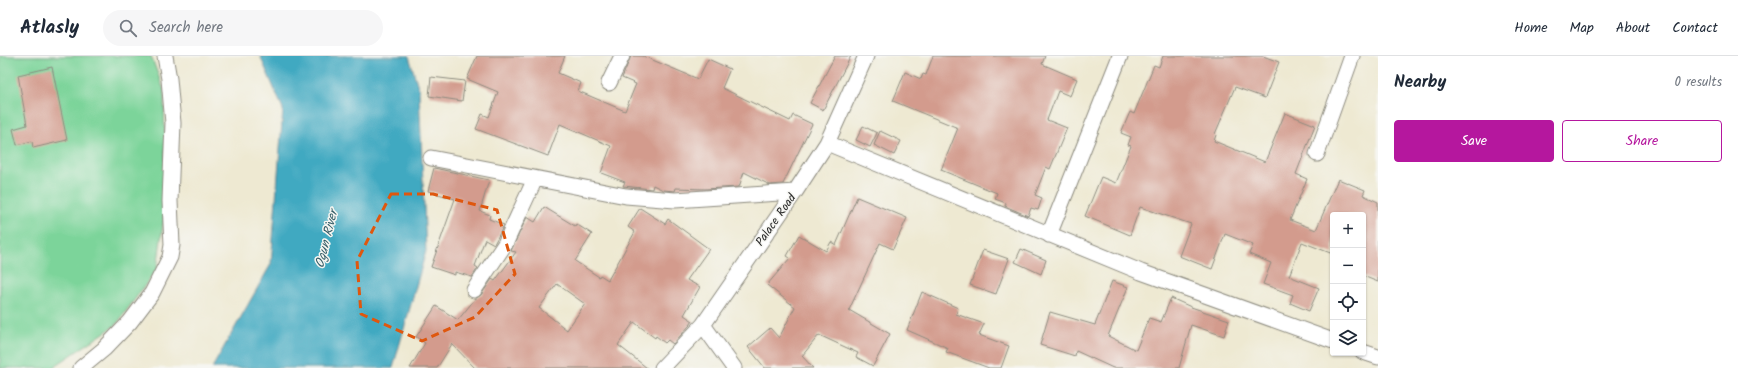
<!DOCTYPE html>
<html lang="en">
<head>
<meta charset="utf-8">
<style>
  body { margin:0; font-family:Kalam,sans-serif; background:#f6f6f7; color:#1f2937 }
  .controls { position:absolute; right:12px; bottom:12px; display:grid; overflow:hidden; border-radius:4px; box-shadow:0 1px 3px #0004 }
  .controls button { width:36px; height:36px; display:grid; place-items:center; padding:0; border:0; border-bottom:1px solid #e0e1e3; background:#fff; color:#1f2937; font:20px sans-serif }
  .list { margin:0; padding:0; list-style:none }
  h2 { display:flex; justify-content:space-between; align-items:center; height:52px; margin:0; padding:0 16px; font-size:17px }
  h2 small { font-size:13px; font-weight:400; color:#747a83 }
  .actions { display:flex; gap:8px; padding:12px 16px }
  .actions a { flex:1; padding:9px 0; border:1px solid #b5179e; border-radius:4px; text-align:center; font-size:14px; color:#b5179e }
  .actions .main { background:#b5179e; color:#fff }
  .icon { flex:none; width:22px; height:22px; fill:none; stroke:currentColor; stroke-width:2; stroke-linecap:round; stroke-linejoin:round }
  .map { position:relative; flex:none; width:1378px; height:312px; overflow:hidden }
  header { display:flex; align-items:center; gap:24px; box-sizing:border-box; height:56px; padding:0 20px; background:#fff; border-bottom:1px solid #e0e1e3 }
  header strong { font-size:19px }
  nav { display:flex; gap:22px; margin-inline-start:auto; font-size:14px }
  .search { width:280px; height:36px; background:#f6f6f7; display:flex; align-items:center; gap:10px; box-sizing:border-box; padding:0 14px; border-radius:22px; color:#747a83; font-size:15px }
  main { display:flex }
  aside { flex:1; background:#fff }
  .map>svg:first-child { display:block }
</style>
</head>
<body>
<header>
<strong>Atlasly</strong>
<div class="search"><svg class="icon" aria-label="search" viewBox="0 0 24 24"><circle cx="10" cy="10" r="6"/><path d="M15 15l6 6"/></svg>Search here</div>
<nav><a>Home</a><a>Map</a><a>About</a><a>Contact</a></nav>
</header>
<main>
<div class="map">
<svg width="1378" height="312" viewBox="0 0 1378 312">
  <rect width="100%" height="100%" fill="#f6f6f2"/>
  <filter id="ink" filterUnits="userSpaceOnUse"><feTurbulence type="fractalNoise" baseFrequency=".025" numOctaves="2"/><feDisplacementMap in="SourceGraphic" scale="8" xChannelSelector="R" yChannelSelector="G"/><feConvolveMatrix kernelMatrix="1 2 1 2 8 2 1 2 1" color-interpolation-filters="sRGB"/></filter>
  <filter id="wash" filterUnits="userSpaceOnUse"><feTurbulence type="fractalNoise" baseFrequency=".012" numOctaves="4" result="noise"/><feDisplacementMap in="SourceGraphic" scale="16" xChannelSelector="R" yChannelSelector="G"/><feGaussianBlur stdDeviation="0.9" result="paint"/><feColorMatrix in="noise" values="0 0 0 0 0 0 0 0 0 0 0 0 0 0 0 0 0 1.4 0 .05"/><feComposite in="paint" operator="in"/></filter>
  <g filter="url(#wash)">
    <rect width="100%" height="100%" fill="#eee9d2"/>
    <path fill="#7bd49a" stroke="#538062" d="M 0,0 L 151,0 L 164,34 L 166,146 L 157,213 L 116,269 L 52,312 L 0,312 Z"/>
    <path fill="#41a9c1" stroke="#366a76" d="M 260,0 L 409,0 L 419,34 L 426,195 L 393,312 L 212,312 L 271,208 L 283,53 Z"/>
    <g id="blocks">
      <path fill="#d39b8d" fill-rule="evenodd" d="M 477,0 L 565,0 L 558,17 L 581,27 L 578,35 L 625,55 L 636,28 L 622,22 L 631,0 L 643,0 L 698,23 L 708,3 L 730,13 L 722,32 L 790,65 L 793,59 L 812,68 L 783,128 L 770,129 L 744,116 L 739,131 L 705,133 L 676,132 L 675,135 L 663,134 L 653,129 L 652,133 L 623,130 L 625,126 L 601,117 L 611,90 L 560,68 L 548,100 L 476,73 L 482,58 L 489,61 L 498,36 L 467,23 Z
        M 835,0 L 851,0 L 823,54 L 810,47 Z
        M 933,0 L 1045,0 L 1042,8 L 1077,23 L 1070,40 L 1058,35 L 1047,64 L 1067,72 L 1050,113 L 1046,111 L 1035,139 L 1042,142 L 1038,154 L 1031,152 L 1028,160 L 1005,150 L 1006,147 L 995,143 L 997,137 L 941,114 L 958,72 L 893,45 L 905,16 L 921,23 L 923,18 L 926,19 Z
        M 1163,0 L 1263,0 L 1279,6 L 1265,42 L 1235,31 L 1215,78 L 1216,79 L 1214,85 L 1265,106 L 1285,57 L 1315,69 L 1296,118 L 1307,123 L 1290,164 L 1316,174 L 1338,123 L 1365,134 L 1363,139 L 1378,146 L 1378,226 L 1363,220 L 1363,159 L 1333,159 L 1333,198 L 1302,186 L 1289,220 L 1319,232 L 1309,255 L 1290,247 L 1293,239 L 1263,228 L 1271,207 L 1249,198 L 1253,189 L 1225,178 L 1212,213 L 1179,200 L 1191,168 L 1140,151 L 1130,179 L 1085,160 L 1101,121 L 1116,127 L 1131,90 L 1128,89 L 1131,81 L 1121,77 L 1130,56 L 1134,58 L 1154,9 L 1159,11 Z
        M 52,11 L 67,84 L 33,92 L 32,85 L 17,89 L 13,73 L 27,69 L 18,19 Z
        M 431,21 L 465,25 L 462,45 L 429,40 Z
        M 863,70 L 877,77 L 870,91 L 856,84 Z
        M 880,75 L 901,85 L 894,99 L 874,89 Z
        M 434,112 L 489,124 L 480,155 L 490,159 L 489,163 L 504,169 L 494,188 L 485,183 L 475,210 L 478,212 L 472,221 L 455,216 L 455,219 L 431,211 L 455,143 L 428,135 Z
        M 857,141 L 907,162 L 893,193 L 880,187 L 849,254 L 890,278 L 873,310 L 856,301 L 858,297 L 819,279 L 802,300 L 813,312 L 765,312 L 748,291 L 770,272 L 779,282 L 795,251 L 767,229 L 790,202 L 787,200 L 799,179 L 826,195 L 831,186 L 836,189 Z
        M 544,151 L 575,170 L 576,168 L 592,178 L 575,205 L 599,221 L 600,219 L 608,224 L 635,176 L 628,171 L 640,152 L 665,168 L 668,163 L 709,193 L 687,224 L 700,231 L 684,259 L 693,265 L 690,269 L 673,288 L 668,284 L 665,287 L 656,280 L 655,282 L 634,266 L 618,289 L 647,312 L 475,312 L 452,288 L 437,312 L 410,312 L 425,287 L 416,281 L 436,250 L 458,264 L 475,243 L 481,239 L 492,223 L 495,225 L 516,196 L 511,195 L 527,161 L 535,166 ZM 557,228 L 585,248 L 567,274 L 539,252 Z
        M 1021,193 L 1046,204 L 1041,218 L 1015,206 Z
        M 983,194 L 1009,203 L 996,238 L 970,229 Z
        M 1112,225 L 1128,231 L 1108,280 L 1136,294 L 1149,262 L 1161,266 L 1171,242 L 1191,251 L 1229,264 L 1224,280 L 1191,269 L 1179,312 L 1113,312 L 1076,295 L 1075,300 L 1040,289 L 1050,256 L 1095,269 Z
        M 922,236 L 958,252 L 956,258 L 984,268 L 979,279 L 1009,290 L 1001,312 L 989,312 L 946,296 L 948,292 L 907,274 Z"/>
    </g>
  </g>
  <g filter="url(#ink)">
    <use href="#blocks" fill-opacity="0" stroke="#8c8a7e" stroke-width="1"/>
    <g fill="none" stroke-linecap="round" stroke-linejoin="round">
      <defs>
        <path id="minor" d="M 609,27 L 622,0
          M 827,87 L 1141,216 L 1333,285
          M 1317,98 L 1352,0
          M 431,102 L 626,140 L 675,144 L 795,136
          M 1049,179 L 1120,0
          M 474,234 L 505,188 L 535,123
          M 703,269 L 734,312
          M 1363,296 L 1378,301
          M 81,312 L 104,293 L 130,266 L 152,237 L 170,201 L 172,189 L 170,145 L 173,67 L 169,23 L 165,0
          M 662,312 L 703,269 L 795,136 L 827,87 L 866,0"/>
      </defs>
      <use href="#minor" stroke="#8c8a7e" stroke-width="17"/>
      <use href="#minor" stroke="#fff" stroke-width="15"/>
    </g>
  </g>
  <path fill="none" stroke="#df570e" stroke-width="3" stroke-dasharray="8 5" stroke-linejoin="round" d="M 391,138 L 433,138 L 497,154 L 515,218 L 475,261 L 422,285 L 361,258 L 357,205 Z"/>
  <g text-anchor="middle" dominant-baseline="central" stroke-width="3" stroke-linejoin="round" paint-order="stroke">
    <g font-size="12" fill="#2b2b2b" stroke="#f6f6f2">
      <text transform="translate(776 164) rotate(-55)">Palace Road</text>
    </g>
    <g font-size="13" font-style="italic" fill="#345d67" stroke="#f6f6f2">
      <text transform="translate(327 183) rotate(-76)">Ogun River</text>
    </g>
  </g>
</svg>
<div class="controls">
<button>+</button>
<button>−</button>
<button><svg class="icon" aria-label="locate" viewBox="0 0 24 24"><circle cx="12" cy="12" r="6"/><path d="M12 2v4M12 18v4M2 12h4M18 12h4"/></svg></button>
<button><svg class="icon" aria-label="layers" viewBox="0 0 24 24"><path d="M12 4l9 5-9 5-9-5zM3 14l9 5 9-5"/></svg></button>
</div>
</div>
<aside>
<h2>Nearby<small>0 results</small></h2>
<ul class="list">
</ul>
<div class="actions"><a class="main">Save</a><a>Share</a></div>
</aside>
</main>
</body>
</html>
